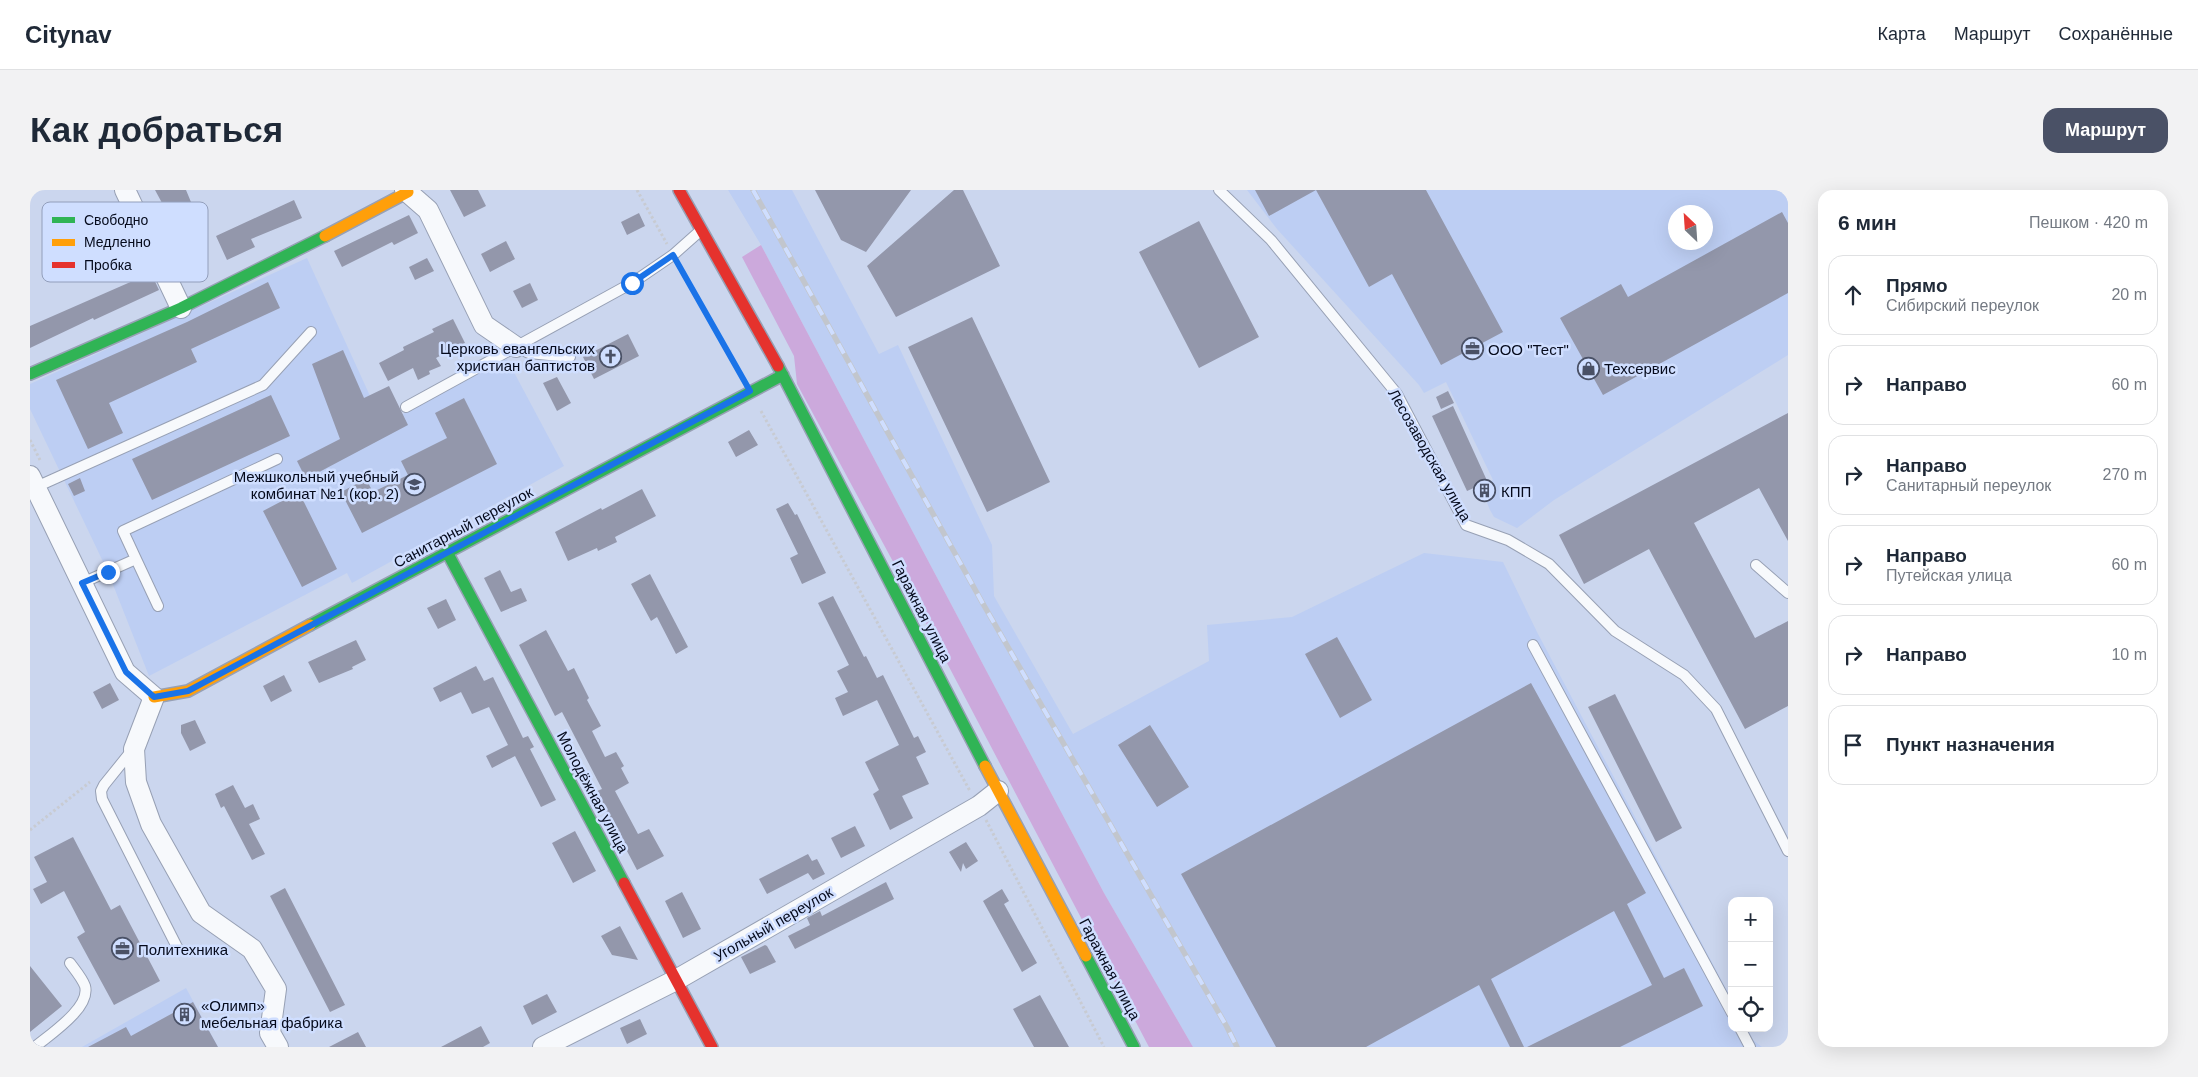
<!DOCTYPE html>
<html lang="ru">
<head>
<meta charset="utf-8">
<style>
  body { margin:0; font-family:Helvetica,sans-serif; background:#f2f2f3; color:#1f2937 }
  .controls { position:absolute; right:15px; bottom:15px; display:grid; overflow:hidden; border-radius:10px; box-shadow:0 5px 20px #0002 }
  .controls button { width:45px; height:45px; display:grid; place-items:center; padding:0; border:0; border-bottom:1px solid #e0e1e3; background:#fff; color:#1f2937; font:25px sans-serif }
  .compass { position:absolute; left:1638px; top:15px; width:45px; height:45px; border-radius:50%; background:#fff; box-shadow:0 5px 20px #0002; rotate:335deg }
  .stop { position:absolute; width:15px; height:15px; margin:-11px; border:4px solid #1a73e8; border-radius:50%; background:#fff }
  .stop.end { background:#1a73e8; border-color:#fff; box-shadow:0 1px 5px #0008 }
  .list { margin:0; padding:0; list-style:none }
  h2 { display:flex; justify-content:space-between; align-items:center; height:65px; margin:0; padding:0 20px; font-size:21px }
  h2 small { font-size:16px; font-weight:400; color:#747a83 }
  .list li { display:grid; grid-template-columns:32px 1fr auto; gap:15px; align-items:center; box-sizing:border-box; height:80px; margin:0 10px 10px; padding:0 10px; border:1px solid #e0e1e3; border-radius:15px }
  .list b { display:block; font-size:19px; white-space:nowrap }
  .list p { margin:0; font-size:16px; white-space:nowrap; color:#747a83 }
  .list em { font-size:16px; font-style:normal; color:#747a83 }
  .icon { flex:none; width:28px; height:28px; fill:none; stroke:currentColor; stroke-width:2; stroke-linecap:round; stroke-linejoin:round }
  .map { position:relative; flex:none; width:1758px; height:857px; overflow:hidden; border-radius:15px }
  header { display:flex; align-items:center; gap:30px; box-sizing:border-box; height:70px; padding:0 25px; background:#fff; border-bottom:1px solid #e0e1e3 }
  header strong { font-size:24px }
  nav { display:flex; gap:28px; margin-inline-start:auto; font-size:18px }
  .intro { display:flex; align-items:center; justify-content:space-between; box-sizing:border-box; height:120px; padding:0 30px }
  h1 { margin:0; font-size:35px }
  .button { padding:12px 22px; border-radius:15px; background:#4a5166; color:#fff; font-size:18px; font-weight:700 }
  main { display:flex; gap:30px; padding:0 30px }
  aside { flex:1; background:#fff; border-radius:15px; box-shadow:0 5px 20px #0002 }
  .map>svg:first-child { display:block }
</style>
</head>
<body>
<header>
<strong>Citynav</strong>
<nav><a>Карта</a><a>Маршрут</a><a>Сохранённые</a></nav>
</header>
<div class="intro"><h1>Как добраться</h1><a class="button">Маршрут</a></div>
<main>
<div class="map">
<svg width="1758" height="857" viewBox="0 0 1758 857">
  <rect width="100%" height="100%" fill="#cbd6ee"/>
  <path fill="#bdcef3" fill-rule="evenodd" d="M 698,0 L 762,0 L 849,164 L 868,155 L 962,355 L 964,406 L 1043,544 L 1179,471 L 1177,435 L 1262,427 L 1394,363 L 1473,372 L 1507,442 L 1702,810 L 1702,838 L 1717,838 L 1723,850 L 1732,857 L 1163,857 L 1074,703 L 731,55 Z
    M 1217,0 L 1758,0 L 1758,165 L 1524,310 L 1487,338 L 1464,327 L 1460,320 L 1456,310 L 1464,306 L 1458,293 L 1463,290 L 1416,192 L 1394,203 L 1389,195 L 1247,39 ZM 1646,22 L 1676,22 L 1676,52 L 1646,52 Z
    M 277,68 L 346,219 L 373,224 L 477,169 L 534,276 L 322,393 L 317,383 L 119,486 L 78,382 L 0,219 L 0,194 Z
    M 156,798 L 188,857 L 52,857 Z"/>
  <path fill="#cca9dc" d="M 731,55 L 1074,703 L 1163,857 L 1119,857 L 887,416 L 767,194 L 764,166 L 712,67 Z"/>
  <path fill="#9397ab" d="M 125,0 L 156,0 L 173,41 L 147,52 L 136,25 L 138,24 Z
    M 420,0 L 448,0 L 456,16 L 434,27 Z
    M 785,0 L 881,0 L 836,62 L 811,50 Z
    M 924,0 L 933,0 L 970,76 L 866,127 L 837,76 Z
    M 1225,0 L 1396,0 L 1473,142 L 1411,175 L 1362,84 L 1339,97 L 1286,0 L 1239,26 Z
    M 264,10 L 272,28 L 221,49 L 225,57 L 197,70 L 186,46 Z
    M 1752,22 L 1758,33 L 1758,103 L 1573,205 L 1530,128 L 1591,94 L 1598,107 Z
    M 609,23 L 615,36 L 597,45 L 591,32 Z
    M 379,25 L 388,43 L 364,55 L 362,52 L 312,77 L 304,61 Z
    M 1169,31 L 1229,147 L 1169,178 L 1109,62 Z
    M 476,51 L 485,69 L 460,82 L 451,64 Z
    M 397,68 L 404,81 L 385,90 L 379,77 Z
    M 121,83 L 129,100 L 64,130 L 63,128 L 0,158 L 0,136 Z
    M 238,92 L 250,118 L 161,159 L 167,172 L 79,213 L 93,243 L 58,259 L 26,190 L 157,132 Z
    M 500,93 L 508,110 L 492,118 L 483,101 Z
    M 942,127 L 1020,292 L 957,322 L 878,157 Z
    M 423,129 L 435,153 L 406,168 L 411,176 L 399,181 L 400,184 L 388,190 L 383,178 L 358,191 L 349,173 L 374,160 L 373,157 L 404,142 L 402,139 Z
    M 598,144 L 609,166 L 564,189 L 553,167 Z
    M 313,160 L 334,208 L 359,196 L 378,235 L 276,289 L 267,271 L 310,249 L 282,174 Z
    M 527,187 L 541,213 L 527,221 L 513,193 Z
    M 1418,201 L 1424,213 L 1411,219 L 1406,207 Z
    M 241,205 L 260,246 L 122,310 L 102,269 Z
    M 434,208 L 467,274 L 332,343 L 311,302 L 336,289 L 343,302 L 378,285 L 371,271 L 417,248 L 405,223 Z
    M 1423,216 L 1464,306 L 1453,312 L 1446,297 L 1437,301 L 1402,226 Z
    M 1758,223 L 1758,351 L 1729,298 L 1664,333 L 1725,448 L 1758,431 L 1758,516 L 1715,539 L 1619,359 L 1554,394 L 1529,345 Z
    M 719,240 L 728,255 L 706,267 L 698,252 Z
    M 50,288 L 55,301 L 44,306 L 38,294 Z
    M 612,299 L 626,326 L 585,347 L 587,352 L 568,361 L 567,358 L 538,371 L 525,342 L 571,318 L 572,320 Z
    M 269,302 L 307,379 L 272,397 L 233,321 Z
    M 758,313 L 765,325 L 767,324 L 796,383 L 772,394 L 760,368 L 768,364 L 746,319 Z
    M 470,380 L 481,402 L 491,398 L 497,411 L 471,422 L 454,388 Z
    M 620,384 L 658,457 L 646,464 L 627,427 L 621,431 L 601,394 Z
    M 803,406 L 834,467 L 836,466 L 847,488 L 853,485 L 884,548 L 888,546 L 896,562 L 886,567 L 899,594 L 872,606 L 883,628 L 860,640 L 843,604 L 849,600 L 835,572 L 869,555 L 847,510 L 813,526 L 805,508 L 818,502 L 807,481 L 819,475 L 788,413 Z
    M 416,409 L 426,430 L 408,439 L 397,418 Z
    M 516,440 L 538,481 L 544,478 L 559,508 L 557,510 L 571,536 L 562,541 L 575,567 L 586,562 L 594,576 L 591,578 L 599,593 L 585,601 L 608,644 L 619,639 L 634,666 L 607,680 L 577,623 L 567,601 L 572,599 L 532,522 L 525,526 L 489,455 Z
    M 1307,447 L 1342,510 L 1310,528 L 1275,464 Z
    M 326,450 L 336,470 L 322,477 L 323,479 L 289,493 L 278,472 Z
    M 446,476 L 454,491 L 463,487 L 493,548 L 498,546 L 504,557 L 500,559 L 526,610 L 511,617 L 485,566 L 462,578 L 456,566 L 478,555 L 459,517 L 442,524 L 431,502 L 410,512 L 403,498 Z
    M 254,485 L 262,501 L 241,512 L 233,496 Z
    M 80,493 L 89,510 L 72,519 L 63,502 Z
    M 1501,493 L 1616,703 L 1597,714 L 1634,788 L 1654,778 L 1673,816 L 1590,857 L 1497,857 L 1622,795 L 1584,721 L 1461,789 L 1494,857 L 1480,857 L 1449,795 L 1336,857 L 1246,857 L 1151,684 Z
    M 1585,504 L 1652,638 L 1626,652 L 1558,517 Z
    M 165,530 L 176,553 L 160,561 L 151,543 L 151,535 Z
    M 1120,535 L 1159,597 L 1127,617 L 1088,555 Z
    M 203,595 L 215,618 L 223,614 L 230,629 L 219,634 L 235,664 L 222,670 L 194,616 L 191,618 L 185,604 Z
    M 825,636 L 835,656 L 811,668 L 801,648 Z
    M 545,641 L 566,681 L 543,693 L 522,653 Z
    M 43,647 L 81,720 L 90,715 L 130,791 L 84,815 L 47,747 L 55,742 L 34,701 L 11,714 L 3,699 L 17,692 L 4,667 Z
    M 936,652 L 948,671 L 936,679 L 933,673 L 931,682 L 919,662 Z
    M 778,664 L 782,671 L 787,669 L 795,684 L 783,690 L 778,683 L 737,704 L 729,689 Z
    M 856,692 L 864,709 L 765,759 L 758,746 L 780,735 L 777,728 L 790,721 L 792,726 Z
    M 255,698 L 315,815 L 300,822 L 240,706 Z
    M 972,699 L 979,711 L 974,714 L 1007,773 L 992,782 L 953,711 Z
    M 652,702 L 671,739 L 653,748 L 635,711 Z
    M 590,736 L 608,770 L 582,765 L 571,746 Z
    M 735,755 L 737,756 L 746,772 L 720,784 L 711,767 Z
    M 0,776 L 32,816 L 0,842 Z
    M 517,804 L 527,822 L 502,835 L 493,816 Z
    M 1010,805 L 1039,857 L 1004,857 L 983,819 Z
    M 163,812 L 188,857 L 58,857 L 96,837 L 101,846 Z
    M 610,829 L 617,844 L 597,854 L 590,838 Z
    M 451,836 L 460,853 L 453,857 L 411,857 Z
    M 328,842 L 336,857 L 299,857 Z"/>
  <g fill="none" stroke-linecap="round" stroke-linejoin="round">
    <defs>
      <path id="lane" d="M 1189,0 L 1241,50 L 1367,204 L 1436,335 L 1478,350 L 1519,374 L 1585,441 L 1654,485 L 1686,519 L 1758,661
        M 486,157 L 499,163 L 540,167
        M 376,217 L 602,93 L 643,65 L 670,41
        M 6,297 L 233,195 L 281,142
        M 106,369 L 93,341 L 247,269
        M 1726,375 L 1758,403
        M 52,393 L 106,369 L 128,416
        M 1503,455 L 1702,823
        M 103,559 L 74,595 L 71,601 L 72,609 L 148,759
        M 1710,838 L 1720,857
        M 5,857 C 19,845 61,818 55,796 C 52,788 45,780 40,773"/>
      <path id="street" d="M 95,0 L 151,118
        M 375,0 L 398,20 L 454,135 L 486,157
        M 0,286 L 95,482 L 124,507 L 104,559 L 106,592 L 121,634 L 171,723 L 222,759 L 246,799 L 240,843 L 248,857
        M 513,857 L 646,790 L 949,616 L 968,601"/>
      <path id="fast" d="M 748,176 L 955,576
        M 0,184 L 151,118 L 295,46
        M 417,362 L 594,693
        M 280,435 L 753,185
        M 1056,766 L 1104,857"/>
      <path id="slow" d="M 295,46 L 378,2
        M 124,507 L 158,501 L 280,435
        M 955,576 L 1056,766"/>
      <path id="jam" d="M 649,0 L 748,176
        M 594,693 L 682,857"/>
    </defs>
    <use href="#lane" stroke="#97a0b4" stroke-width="12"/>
    <use href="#street" stroke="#97a0b4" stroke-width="22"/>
    <use href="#fast" stroke="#97a0b4" stroke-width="14"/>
    <use href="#slow" stroke="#97a0b4" stroke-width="14"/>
    <use href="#jam" stroke="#97a0b4" stroke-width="14"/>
    <path stroke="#c8cbd2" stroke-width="3" stroke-dasharray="2.5 2.5" stroke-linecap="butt" d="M 607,0 L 637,54
      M 649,75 L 711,185
      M 731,221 L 940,601
      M 0,250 L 10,270
      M 956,630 L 1074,857
      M 0,640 L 60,592"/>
    <use href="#lane" stroke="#f7f9fc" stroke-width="10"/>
    <use href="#street" stroke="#f7f9fc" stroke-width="20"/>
    <use href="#fast" stroke="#30b455" stroke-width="11"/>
    <use href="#slow" stroke="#ff9f0a" stroke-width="11"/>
    <use href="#jam" stroke="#e5322d" stroke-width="11"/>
    <defs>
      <path id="rail" d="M 723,0 L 952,412 L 1197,837 L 1207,857"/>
    </defs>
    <use href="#rail" stroke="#c2c6cd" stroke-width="5.5"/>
    <use href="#rail" stroke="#cfdeff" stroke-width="4" stroke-dasharray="11" stroke-linecap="butt"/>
  </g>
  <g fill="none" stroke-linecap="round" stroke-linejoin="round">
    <path stroke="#1a73e8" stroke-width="6" d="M 78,382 L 52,393 L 96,482 L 124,507 L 158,501 L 720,201 L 643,65 L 602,93"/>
  </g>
  <defs>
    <symbol id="office-ring" viewBox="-11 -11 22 22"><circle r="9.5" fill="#cfdeff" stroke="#4a5166" stroke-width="1.5"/><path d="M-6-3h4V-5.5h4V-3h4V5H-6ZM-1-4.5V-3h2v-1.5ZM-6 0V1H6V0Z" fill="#4a5166"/></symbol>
    <symbol id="church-ring" viewBox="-11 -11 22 22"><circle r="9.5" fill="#cfdeff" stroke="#4a5166" stroke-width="1.5"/><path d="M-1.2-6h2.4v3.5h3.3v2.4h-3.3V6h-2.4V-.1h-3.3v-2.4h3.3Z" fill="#4a5166"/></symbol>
    <symbol id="shop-ring" viewBox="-11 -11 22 22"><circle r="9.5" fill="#cfdeff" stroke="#4a5166" stroke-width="1.5"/><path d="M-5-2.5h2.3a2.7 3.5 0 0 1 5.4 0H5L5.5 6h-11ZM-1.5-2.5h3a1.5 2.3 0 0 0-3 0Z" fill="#4a5166"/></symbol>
    <symbol id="university-ring" viewBox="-11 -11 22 22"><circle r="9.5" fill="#cfdeff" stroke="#4a5166" stroke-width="1.5"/><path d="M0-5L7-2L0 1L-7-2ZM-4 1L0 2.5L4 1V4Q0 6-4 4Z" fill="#4a5166"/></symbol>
    <symbol id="building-ring" viewBox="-11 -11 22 22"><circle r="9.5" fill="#cfdeff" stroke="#4a5166" stroke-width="1.5"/><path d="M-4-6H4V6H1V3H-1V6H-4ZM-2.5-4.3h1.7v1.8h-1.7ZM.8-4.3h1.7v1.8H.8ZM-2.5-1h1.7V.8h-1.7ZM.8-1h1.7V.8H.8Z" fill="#4a5166"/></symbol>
  </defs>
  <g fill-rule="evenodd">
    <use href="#office-ring" x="1430" y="146" width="25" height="25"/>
    <use href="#church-ring" x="568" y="154" width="25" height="25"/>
    <use href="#shop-ring" x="1546" y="166" width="25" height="25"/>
    <use href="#university-ring" x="372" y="282" width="25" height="25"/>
    <use href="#building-ring" x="1442" y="288" width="25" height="25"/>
    <use href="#office-ring" x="80" y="746" width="25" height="25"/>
    <use href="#building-ring" x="142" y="812" width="25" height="25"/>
  </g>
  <g text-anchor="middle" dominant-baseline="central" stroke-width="5" stroke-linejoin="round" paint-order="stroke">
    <g font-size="15" fill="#050a1c" stroke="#cfdeff" text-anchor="start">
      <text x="565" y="158" text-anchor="end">Церковь евангельских<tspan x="565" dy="17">христиан баптистов</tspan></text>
      <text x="1458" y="159">ООО "Тест"</text>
      <text x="1574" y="178">Техсервис</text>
      <text x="369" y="286" text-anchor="end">Межшкольный учебный<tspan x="369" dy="17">комбинат №1 (кор. 2)</tspan></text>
      <text x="1471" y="301">КПП</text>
      <text x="108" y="759">Политехника</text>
      <text x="171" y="815">«Олимп»<tspan x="171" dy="17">мебельная фабрика</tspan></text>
    </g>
    <g font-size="15" fill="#050a1c" stroke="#cfdeff">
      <text transform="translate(1400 265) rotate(60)">Лесозаводская улица</text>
      <text transform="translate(433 337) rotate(-28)">Санитарный переулок</text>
      <text transform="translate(892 421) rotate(63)">Гаражная улица</text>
      <text transform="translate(563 602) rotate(62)">Молодёжная улица</text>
      <text transform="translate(743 734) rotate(-30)">Угольный переулок</text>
      <text transform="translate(1080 779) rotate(62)">Гаражная улица</text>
    </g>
  </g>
  <rect x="12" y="12" width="166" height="80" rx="8" fill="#cfdeff" stroke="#929ebb" stroke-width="1"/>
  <rect x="22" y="27" width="23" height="6" fill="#30b455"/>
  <rect x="22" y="49" width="23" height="7" fill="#ff9f0a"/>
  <rect x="22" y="72" width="23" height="6" fill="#e5322d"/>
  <g font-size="14" fill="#050a1c">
    <text x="54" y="35">Свободно</text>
    <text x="54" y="57">Медленно</text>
    <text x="54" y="80">Пробка</text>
  </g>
</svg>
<div class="controls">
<button>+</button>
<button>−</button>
<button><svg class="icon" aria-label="locate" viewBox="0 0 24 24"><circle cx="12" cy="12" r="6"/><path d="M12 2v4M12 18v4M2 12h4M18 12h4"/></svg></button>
</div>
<svg class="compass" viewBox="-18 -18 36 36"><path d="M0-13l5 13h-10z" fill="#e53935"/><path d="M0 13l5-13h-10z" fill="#747a83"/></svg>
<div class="stop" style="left:602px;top:93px"></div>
<div class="stop end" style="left:78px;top:382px"></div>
</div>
<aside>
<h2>6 мин<small>Пешком · 420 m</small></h2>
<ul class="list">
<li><svg class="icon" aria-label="ahead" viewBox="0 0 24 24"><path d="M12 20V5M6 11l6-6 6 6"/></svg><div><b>Прямо</b><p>Сибирский переулок</p></div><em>20 m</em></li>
<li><svg class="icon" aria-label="right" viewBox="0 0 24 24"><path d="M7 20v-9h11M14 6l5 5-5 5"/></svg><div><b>Направо</b></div><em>60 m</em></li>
<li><svg class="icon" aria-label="right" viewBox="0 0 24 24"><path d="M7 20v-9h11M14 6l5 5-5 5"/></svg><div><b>Направо</b><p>Санитарный переулок</p></div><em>270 m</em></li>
<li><svg class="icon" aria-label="right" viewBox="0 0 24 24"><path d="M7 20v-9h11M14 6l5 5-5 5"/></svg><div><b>Направо</b><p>Путейская улица</p></div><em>60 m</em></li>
<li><svg class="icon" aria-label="right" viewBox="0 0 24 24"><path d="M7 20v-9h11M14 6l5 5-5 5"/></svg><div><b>Направо</b></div><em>10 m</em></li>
<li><svg class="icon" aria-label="arrive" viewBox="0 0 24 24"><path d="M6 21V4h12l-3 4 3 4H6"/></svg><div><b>Пункт назначения</b></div></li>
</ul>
</aside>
</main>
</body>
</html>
